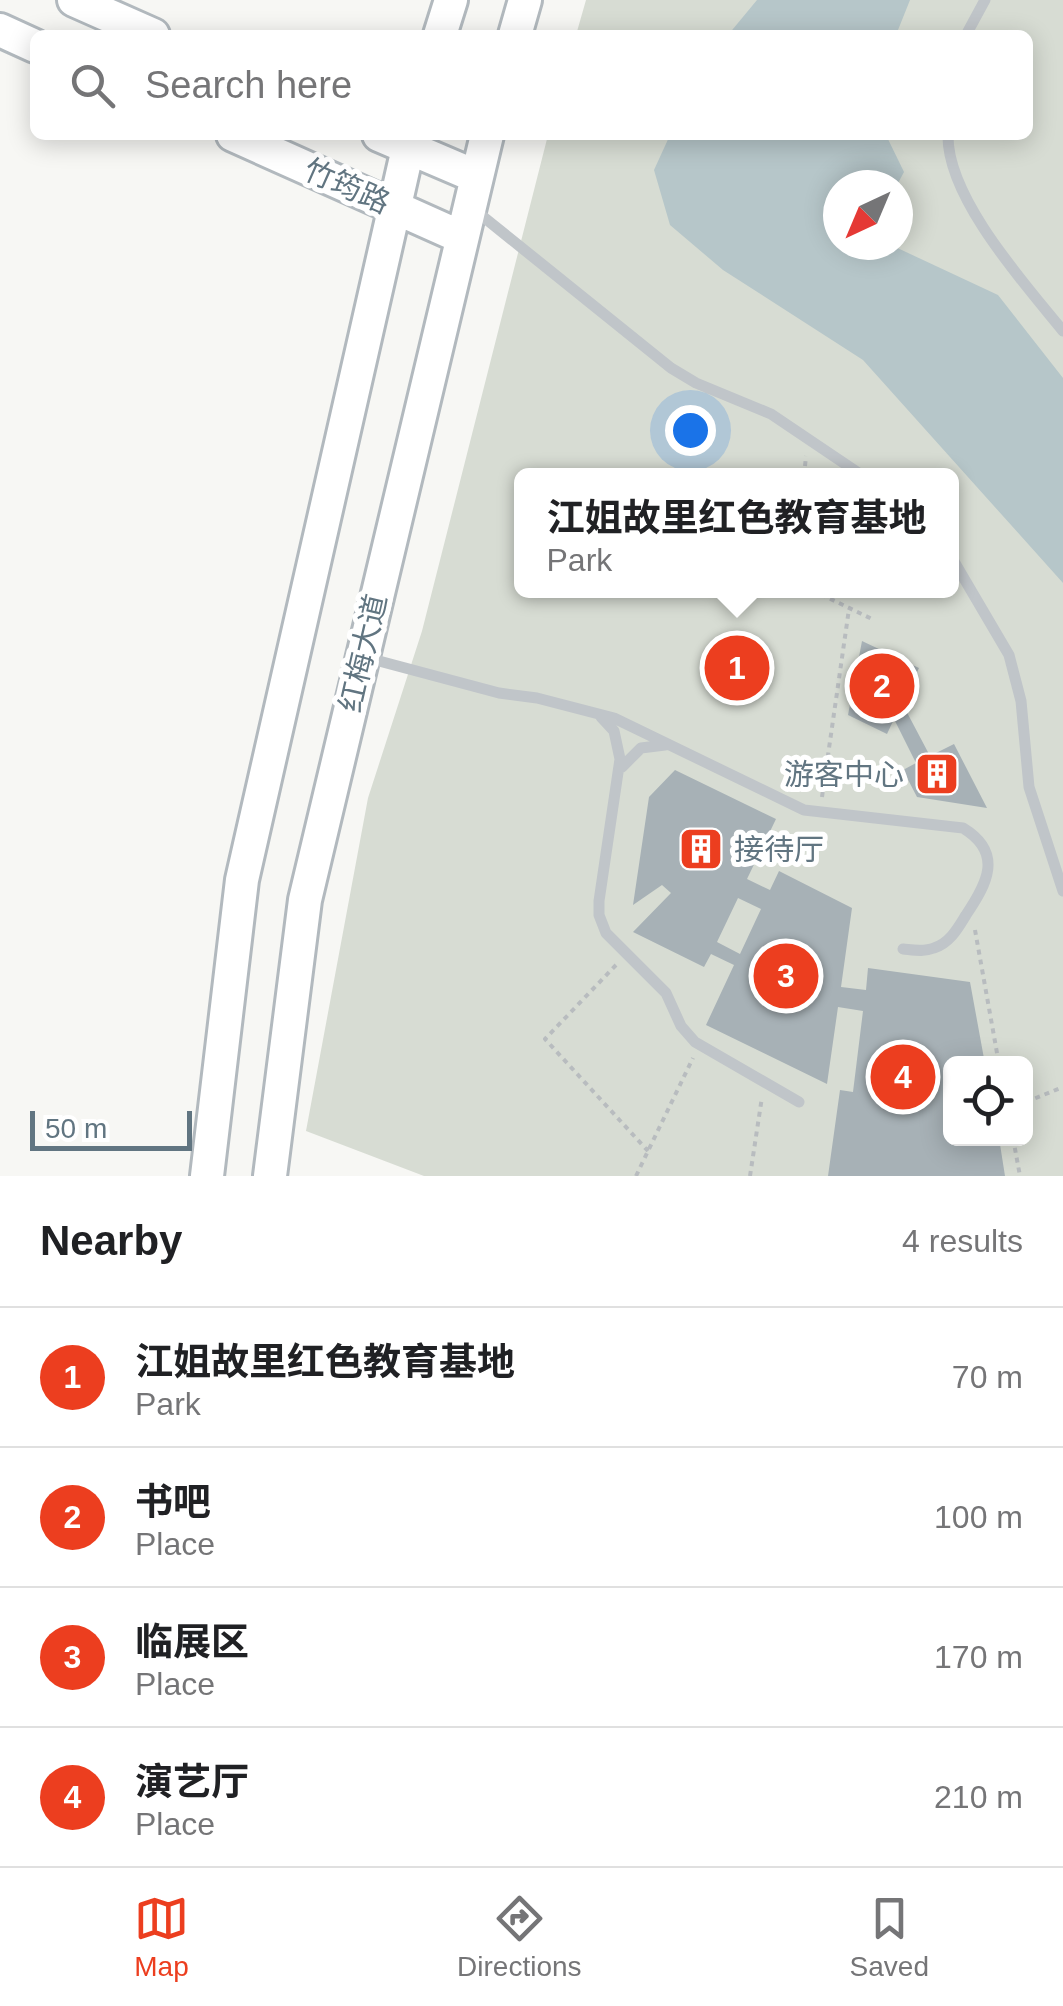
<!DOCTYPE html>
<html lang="en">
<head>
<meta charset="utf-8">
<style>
  body { margin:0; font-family:Arial,"Noto Sans SC",sans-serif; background:#f2f2f2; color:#202124 }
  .controls { position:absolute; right:30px; bottom:30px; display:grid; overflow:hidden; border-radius:15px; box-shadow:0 5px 25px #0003 }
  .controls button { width:90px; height:90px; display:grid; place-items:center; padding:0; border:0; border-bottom:2px solid #e0e0e0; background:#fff; color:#202124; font:50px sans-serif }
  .compass { position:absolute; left:823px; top:170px; width:90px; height:90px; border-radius:50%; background:#fff; box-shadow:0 5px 25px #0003; rotate:224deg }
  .scale { position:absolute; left:30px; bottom:25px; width:162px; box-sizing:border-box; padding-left:10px; border:5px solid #617581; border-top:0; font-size:28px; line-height:35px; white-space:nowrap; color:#617581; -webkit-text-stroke:8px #fff; paint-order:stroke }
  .you { position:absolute; left:690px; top:430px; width:35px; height:35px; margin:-25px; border:8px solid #fff; border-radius:50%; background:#1a73e8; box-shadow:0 0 0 15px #1a73e833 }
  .badge { display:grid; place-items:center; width:65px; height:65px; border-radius:50%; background:#ec3e1f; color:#fff; font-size:32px; font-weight:700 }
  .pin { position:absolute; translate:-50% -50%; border:5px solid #fff; box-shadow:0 2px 10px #0006 }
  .popup { position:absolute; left:514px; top:468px; width:445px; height:130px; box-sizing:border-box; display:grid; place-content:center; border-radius:15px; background:#fff; filter:drop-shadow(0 2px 8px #0005); font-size:32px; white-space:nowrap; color:#757577 }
  .popup b { font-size:38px; color:#202124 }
  .popup::after { content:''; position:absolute; left:50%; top:100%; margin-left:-20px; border:20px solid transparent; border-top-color:#fff }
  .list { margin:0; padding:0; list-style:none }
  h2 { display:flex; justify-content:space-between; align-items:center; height:130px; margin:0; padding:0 40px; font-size:42px }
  h2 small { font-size:32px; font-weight:400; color:#757577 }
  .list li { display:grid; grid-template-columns:65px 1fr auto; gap:30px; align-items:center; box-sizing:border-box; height:140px; padding:0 40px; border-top:2px solid #e0e0e0 }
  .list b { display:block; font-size:38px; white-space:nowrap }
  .list p { margin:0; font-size:32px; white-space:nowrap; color:#757577 }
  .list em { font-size:32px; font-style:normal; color:#757577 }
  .icon { flex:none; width:55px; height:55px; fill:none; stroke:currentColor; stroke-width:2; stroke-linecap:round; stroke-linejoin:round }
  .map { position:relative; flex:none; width:1063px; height:1176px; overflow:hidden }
  .search { position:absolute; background:#fff; box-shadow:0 5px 25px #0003; left:30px; right:30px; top:30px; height:110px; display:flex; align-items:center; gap:25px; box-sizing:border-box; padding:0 35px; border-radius:15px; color:#757577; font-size:38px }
  .sheet { height:690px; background:#fff }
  nav { display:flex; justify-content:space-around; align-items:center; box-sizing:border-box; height:140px; border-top:2px solid #e0e0e0; background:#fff; font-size:28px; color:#757577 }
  nav a { display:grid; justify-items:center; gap:5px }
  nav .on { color:#ec3e1f }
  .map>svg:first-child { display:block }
</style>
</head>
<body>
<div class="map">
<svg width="1063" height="1176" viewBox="0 0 1063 1176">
  <rect width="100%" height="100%" fill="#f7f7f4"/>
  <path fill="#d7dcd3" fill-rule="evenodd" d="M 586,0 L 1063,0 L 1063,1176 L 424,1176 L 306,1131 L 368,798 L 422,631 L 548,135 L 1028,135 L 1028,35 L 576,35 ZM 838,185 L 898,185 L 898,245 L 838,245 ZM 522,476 L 952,476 L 952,590 L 522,590 ZM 950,1064 L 1026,1064 L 1026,1138 L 950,1138 Z"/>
  <path fill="#b6c6c9" d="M 757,0 L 910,0 L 896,35 L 728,35 Z
    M 670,135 L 886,135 L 904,172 L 897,185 L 838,185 L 838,245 L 891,245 L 998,295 L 1063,378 L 1063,583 L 863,360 L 723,270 L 670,225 L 654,170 Z"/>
  <path fill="#a7b1b6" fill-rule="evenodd" d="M 862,641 L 919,668 L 902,703 L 930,756 L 954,744 L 987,808 L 917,797 L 903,770 L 916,763 L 894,719 L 887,734 L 848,715 Z
    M 675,770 L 776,819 L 747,879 L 770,890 L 779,871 L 852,908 L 841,987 L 866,990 L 868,968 L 970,982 L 985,1064 L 950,1064 L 950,1138 L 999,1138 L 1005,1176 L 828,1176 L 840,1090 L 853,1092 L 863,1011 L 838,1007 L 827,1084 L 706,1025 L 734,965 L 711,954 L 704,967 L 633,932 L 671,893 L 662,885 L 633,905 L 649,797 ZM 738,898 L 761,909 L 740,954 L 717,942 Z"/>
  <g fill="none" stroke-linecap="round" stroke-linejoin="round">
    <defs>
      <path id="secondary" d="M 74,0 L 153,35
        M 0,30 L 35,46
        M 440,35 L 451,0
        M 515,35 L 525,0
        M 233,135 L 461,237
        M 379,135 L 475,176
        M 207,1176 L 242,880 L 411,135
        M 270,1176 L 305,900 L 487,135"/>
    </defs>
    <use href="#secondary" stroke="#b2b9be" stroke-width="38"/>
    <path stroke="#b8bcbf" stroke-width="4" stroke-dasharray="5 5" stroke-linecap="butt" d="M 804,476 L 806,456
      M 812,590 L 874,620
      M 822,797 L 849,609
      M 975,930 L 999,1064
      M 616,965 L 545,1039 L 648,1151
      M 1026,1102 L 1063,1087
      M 1013,1138 L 1020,1176
      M 636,1176 L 693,1058
      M 750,1176 L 762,1097"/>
    <path stroke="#c0c5c9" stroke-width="11" d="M 966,35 L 985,0
      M 948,135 C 947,198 1025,284 1063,331
      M 476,211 L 671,368 L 696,383 L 771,414 L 863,476
      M 952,558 L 1009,655 L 1021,701 L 1029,787 L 1063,891
      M 364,657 L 499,693 L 537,698 L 614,718 L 804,810 L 963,828 C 1004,853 987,884 966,915 C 958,928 950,943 934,948 C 924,952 914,950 903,949
      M 601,717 L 614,731 L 620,759 L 599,901 L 599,915 L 606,933 L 666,993 L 681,1026 L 695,1042 L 799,1102
      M 622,767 L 641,748 L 665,745"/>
    <use href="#secondary" stroke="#fff" stroke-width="32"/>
  </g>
  <defs>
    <symbol id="building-square" viewBox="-11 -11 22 22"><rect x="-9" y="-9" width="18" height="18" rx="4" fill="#ec3e1f" stroke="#fff"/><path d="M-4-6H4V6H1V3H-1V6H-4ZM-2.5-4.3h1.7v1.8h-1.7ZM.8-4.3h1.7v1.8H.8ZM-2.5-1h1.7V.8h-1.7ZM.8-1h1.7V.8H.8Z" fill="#fff"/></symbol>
  </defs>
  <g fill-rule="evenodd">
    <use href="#building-square" x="912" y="749" width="50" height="50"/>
    <use href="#building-square" x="676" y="824" width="50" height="50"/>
  </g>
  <g text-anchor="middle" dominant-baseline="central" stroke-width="10" stroke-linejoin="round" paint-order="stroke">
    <g font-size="30" fill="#617581" stroke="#fff">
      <text transform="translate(347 186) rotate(24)">竹筠路</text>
      <text transform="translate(363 653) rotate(-77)">红梅大道</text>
    </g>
    <g font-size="30" fill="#617581" stroke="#fff" text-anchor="end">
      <text x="904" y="774">游客中心</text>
      <text x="734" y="849" text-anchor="start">接待厅</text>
    </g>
  </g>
</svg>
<div class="controls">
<button><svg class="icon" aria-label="locate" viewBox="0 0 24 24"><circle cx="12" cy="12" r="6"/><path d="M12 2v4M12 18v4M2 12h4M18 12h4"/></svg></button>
</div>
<svg class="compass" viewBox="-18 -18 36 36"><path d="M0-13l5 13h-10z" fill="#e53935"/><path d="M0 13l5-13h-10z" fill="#757577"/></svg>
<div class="scale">50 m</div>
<div class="you"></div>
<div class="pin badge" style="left:737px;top:668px">1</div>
<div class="popup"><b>江姐故里红色教育基地</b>Park</div>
<div class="pin badge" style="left:882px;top:686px">2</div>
<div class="pin badge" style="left:786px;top:976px">3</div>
<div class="pin badge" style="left:903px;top:1077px">4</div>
<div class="search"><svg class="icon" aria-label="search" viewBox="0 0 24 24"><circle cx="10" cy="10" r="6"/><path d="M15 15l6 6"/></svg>Search here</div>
</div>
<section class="sheet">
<h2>Nearby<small>4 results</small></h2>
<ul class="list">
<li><span class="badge">1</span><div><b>江姐故里红色教育基地</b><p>Park</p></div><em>70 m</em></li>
<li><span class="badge">2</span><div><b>书吧</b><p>Place</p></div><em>100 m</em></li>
<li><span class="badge">3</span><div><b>临展区</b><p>Place</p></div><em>170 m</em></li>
<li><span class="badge">4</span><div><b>演艺厅</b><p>Place</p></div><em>210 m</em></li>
</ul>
</section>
<nav>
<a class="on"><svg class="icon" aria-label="map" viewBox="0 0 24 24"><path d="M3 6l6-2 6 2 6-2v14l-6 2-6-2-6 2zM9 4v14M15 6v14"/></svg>Map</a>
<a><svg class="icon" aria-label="directions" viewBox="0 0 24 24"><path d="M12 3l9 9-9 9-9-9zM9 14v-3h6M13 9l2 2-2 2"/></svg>Directions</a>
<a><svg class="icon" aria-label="saved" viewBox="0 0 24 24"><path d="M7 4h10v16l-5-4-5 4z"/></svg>Saved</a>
</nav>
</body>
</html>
